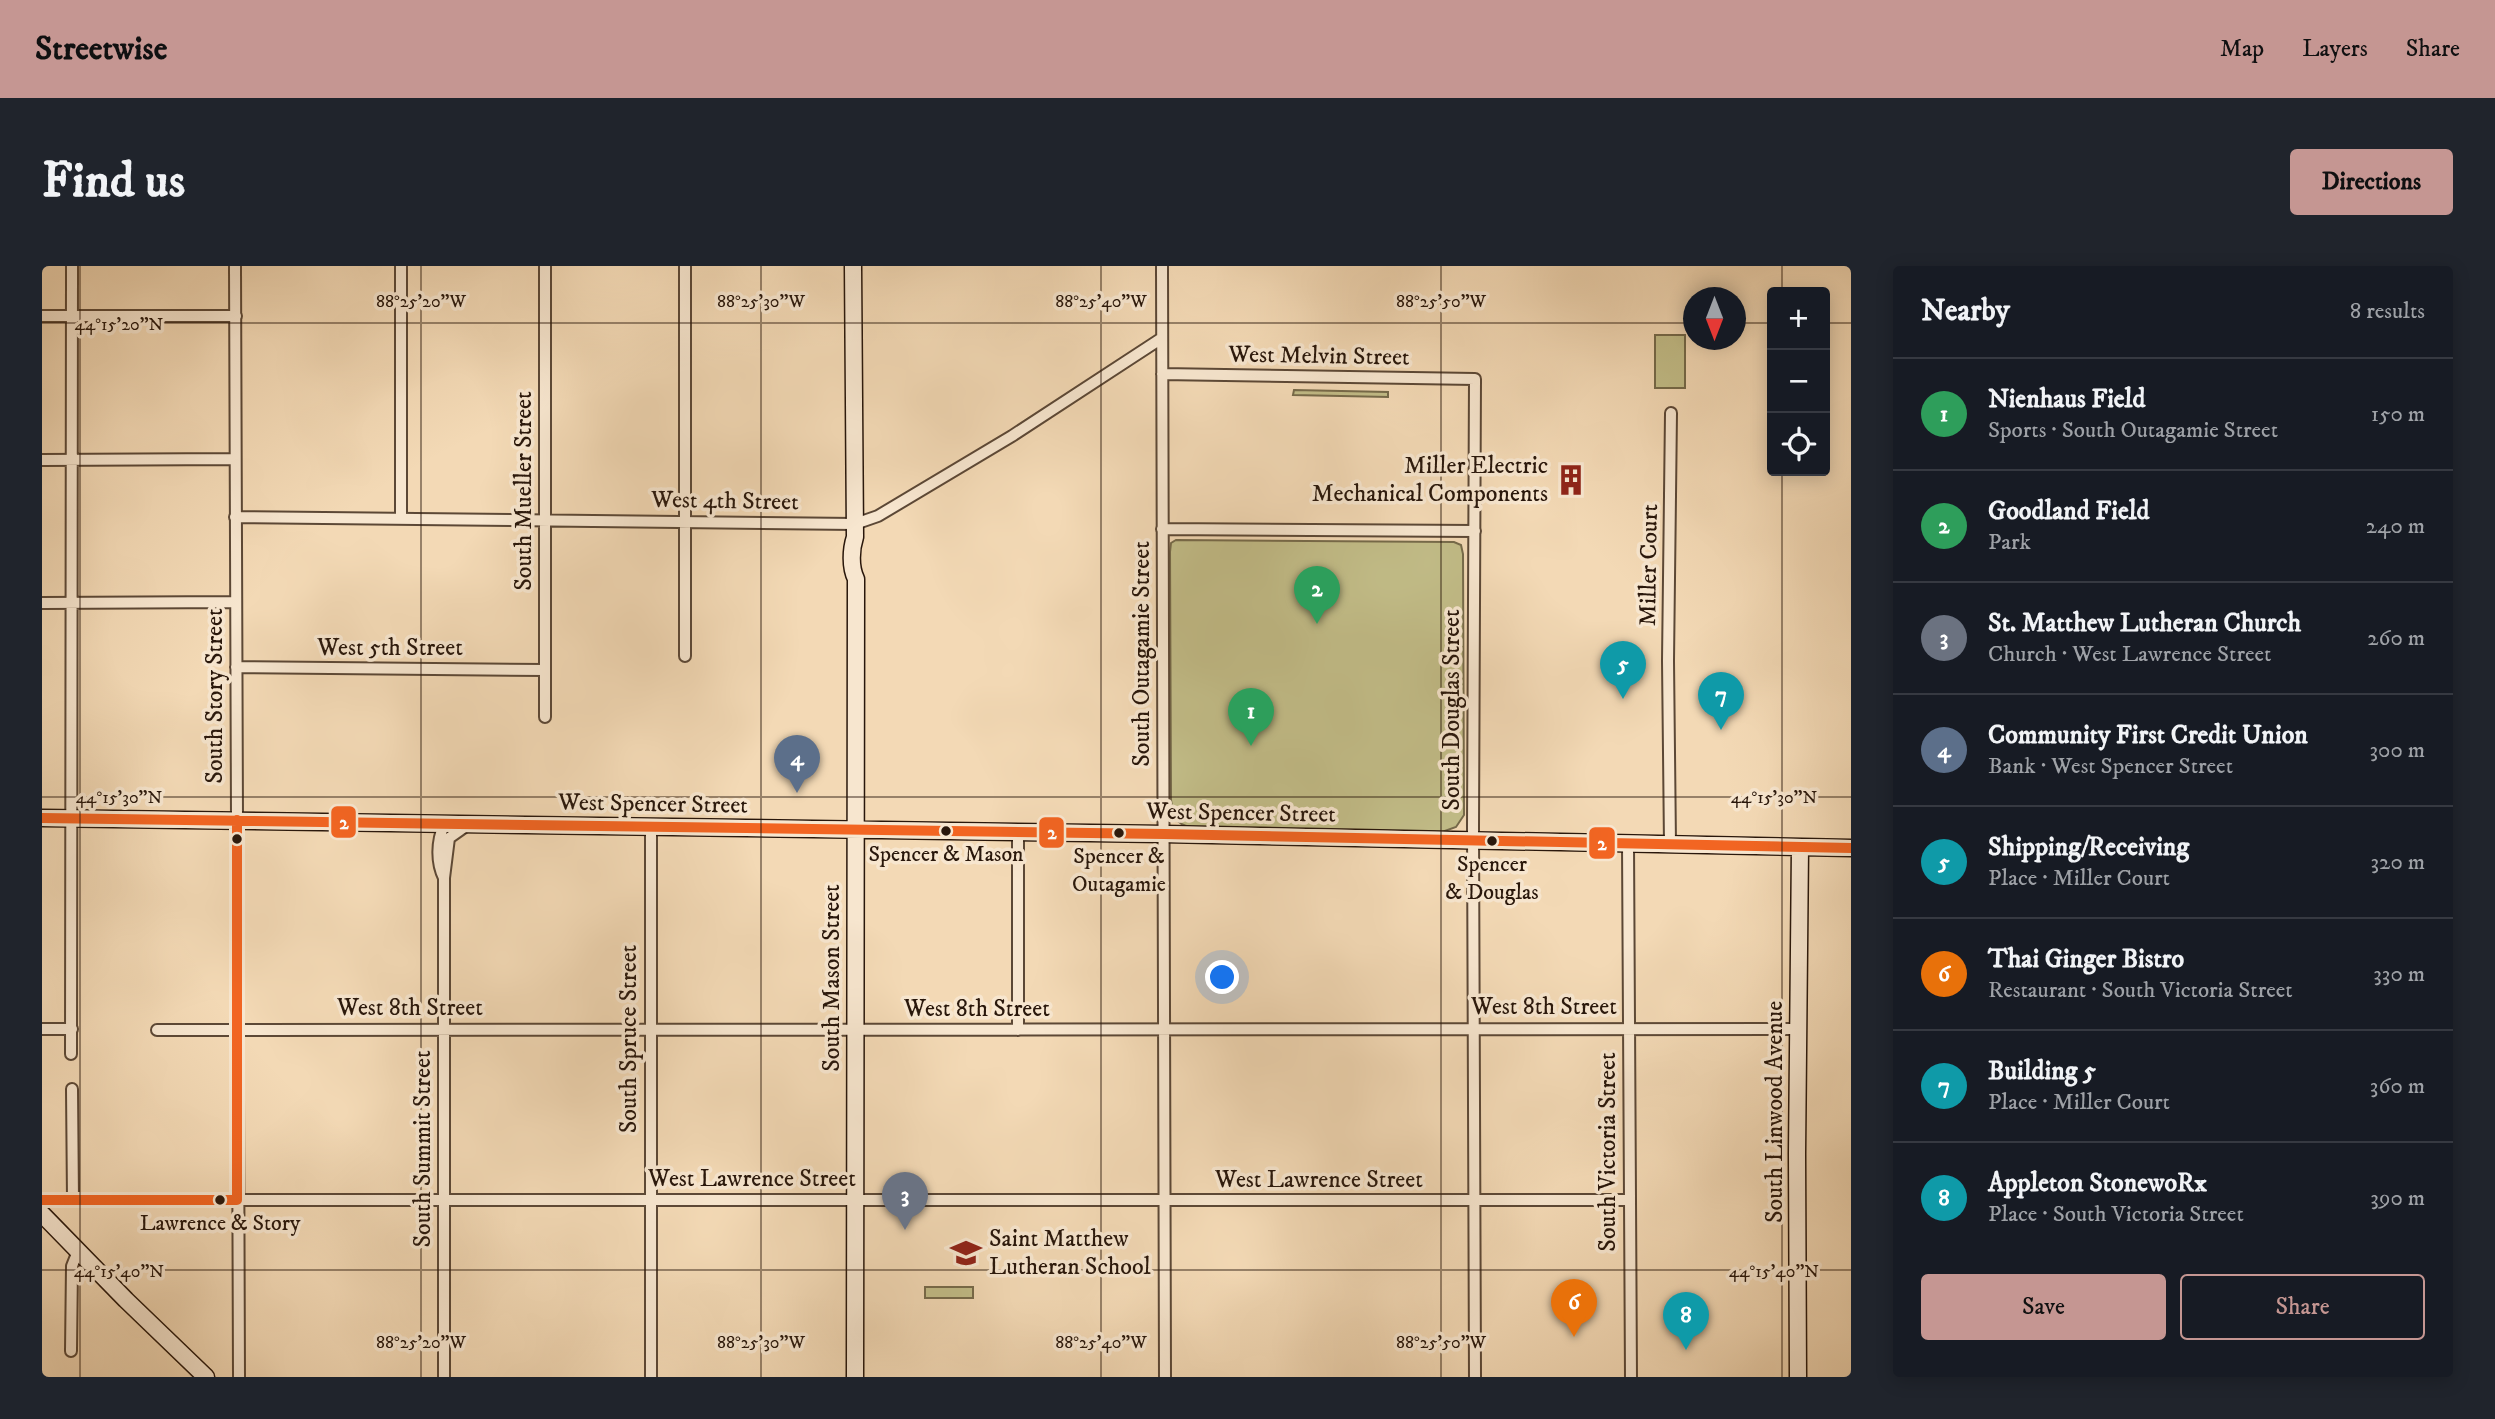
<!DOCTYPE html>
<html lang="en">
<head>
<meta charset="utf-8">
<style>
  body { margin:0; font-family:"IM FELL DW Pica",serif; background:#20242c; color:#f1f3f6 }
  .controls { position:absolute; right:21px; top:21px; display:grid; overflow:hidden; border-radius:7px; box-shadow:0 4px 18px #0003 }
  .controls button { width:63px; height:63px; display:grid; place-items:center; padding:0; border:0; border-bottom:2px solid #363941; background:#171b24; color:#f1f3f6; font:35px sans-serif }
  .compass { position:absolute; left:1641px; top:21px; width:63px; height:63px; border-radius:50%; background:#171b24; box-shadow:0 4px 18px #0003; rotate:180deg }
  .you { position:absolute; left:1181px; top:712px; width:24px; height:24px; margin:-18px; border:5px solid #fff; border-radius:50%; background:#1a73e8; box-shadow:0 0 0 10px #1a73e833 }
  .badge { display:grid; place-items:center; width:46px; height:46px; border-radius:50%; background:#c59692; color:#fff; font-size:23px; font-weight:700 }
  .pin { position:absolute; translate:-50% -58px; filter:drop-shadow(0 2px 4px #0008) }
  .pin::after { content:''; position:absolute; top:37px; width:24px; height:21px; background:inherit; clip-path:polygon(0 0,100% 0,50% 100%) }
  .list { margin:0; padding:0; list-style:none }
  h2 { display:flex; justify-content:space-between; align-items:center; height:91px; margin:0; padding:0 28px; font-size:30px }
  h2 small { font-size:23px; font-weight:400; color:#9ea1a6 }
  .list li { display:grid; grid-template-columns:46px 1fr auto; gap:21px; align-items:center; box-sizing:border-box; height:112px; padding:0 28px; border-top:2px solid #363941 }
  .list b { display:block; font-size:26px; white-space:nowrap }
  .list p { margin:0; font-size:23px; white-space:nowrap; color:#9ea1a6 }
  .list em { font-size:23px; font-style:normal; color:#9ea1a6 }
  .actions { display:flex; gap:14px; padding:21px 28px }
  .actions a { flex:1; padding:16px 0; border:2px solid #c59692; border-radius:7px; text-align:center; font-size:24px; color:#c59692 }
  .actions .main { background:#c59692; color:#111 }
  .icon { flex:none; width:38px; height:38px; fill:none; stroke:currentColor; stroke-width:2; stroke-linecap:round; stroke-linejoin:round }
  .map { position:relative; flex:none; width:1809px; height:1111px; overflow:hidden; border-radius:7px }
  header { display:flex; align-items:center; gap:42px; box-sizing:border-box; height:98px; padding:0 35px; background:#c59692; color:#111 }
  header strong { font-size:33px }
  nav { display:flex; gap:38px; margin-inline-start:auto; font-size:24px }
  .intro { display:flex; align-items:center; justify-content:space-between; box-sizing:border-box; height:168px; padding:0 42px }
  h1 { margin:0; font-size:49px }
  .button { padding:18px 32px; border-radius:7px; background:#c59692; color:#111; font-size:24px; font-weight:700 }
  main { display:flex; gap:42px; padding:0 42px }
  aside { flex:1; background:#171b24; border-radius:7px; box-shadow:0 4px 18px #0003 }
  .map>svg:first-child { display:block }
</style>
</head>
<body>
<header>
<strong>Streetwise</strong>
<nav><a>Map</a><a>Layers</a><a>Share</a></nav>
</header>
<div class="intro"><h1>Find us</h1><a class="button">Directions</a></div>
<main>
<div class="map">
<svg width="1809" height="1111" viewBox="0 0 1809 1111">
  <rect width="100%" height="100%" fill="#f3d9b5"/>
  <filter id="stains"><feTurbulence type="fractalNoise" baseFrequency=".00286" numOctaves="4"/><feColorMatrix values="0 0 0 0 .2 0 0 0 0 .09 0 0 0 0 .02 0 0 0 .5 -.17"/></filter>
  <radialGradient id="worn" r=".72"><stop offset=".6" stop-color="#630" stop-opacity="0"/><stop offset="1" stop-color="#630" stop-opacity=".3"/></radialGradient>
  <path fill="#c2bd88" stroke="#766a4a" stroke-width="2" d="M 1613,69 L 1643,69 L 1643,122 L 1613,122 Z
    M 1252,124 L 1346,126 L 1346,131 L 1251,129 Z
    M 1134,274 L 1412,276 L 1419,279 L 1421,288 L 1422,549 L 1414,561 L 1400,566 L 1148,561 C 1133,558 1131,549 1129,534 L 1128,286 L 1129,277 Z
    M 883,1021 L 931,1021 L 931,1032 L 883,1032 Z"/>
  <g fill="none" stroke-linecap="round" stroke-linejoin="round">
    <defs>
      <path id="street" d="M 193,0 L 197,1111
        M 359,0 L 359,251
        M 643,0 L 643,390
        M 1120,0 L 1123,1111
        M 0,50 L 194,50
        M 1120,108 L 1433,113 L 1431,561 L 1433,1111
        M 0,194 L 193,193
        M 193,251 L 813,258 L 836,250 L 970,170 L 1120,72
        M 1120,263 L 1433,265
        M 0,337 L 194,336
        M 194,401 L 503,404
        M 503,451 L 503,0
        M 976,566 L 976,764
        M 1586,578 L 1589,1111
        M 1628,578 L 1626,395 L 1629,147
        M 402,612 C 394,596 395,575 402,559
        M 0,763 L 30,763
        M 115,764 L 1755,763
        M 29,788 L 30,0
        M 30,823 L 31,934
        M 0,934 L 1588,934
        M 29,1085 L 30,1000 L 36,985
        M 402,1111 L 402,612 L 407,572 L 424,560
        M 609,1111 L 609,560"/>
      <path id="secondary" d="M 811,0 L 813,271 C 809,283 808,301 814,313 L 813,1111
        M 0,552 L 1122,568 L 1809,582
        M 0,948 L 84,1034 L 164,1111
        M 1756,1111 L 1755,888 L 1758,581"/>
    </defs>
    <use href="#street" stroke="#5c4836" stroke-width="14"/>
    <use href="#secondary" stroke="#29170b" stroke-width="19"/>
    <use href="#street" stroke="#f7e6cf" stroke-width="10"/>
    <use href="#secondary" stroke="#f7e6cf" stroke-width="16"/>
    <defs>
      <path id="bus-1" d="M 0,552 L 1122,568 L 1809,582
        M 195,554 L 195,934
        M 0,934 L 195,934"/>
    </defs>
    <use href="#bus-1" stroke="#f7e6cf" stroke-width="16"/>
    <use href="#bus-1" stroke="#f26522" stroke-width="10"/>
  </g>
  <path fill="none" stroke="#29170b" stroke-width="2" stroke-opacity="0.45" d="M 38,0 L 38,1111M 379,0 L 379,1111M 719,0 L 719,1111M 1059,0 L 1059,1111M 1399,0 L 1399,1111M 1740,0 L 1740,26M 0,57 L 1652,57M 1694,57 L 1730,57M 1783,57 L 1809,57M 1740,205 L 1740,1111M 0,531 L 1809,531M 0,1004 L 1809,1004"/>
  <defs>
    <symbol id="building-bare" viewBox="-9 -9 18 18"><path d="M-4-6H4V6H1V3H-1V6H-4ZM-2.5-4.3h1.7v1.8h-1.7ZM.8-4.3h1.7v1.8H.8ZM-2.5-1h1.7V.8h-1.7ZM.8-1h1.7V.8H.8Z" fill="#8f2418" stroke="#f7e6cf" stroke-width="2.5" paint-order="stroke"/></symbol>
    <symbol id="school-bare" viewBox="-9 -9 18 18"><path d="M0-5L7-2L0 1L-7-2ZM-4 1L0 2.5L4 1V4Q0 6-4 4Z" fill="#8f2418" stroke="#f7e6cf" stroke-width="2.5" paint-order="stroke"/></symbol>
  </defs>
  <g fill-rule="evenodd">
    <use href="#building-bare" x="1507" y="192" width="44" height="44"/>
    <use href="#school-bare" x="902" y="965" width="44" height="44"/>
  </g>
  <g fill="#29170b" stroke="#f7e6cf" stroke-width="2.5">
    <circle cx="904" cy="565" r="6"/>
    <circle cx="1077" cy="567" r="6"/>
    <circle cx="195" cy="573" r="6"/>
    <circle cx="1450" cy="575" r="6"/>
    <circle cx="178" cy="934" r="6"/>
  </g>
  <g text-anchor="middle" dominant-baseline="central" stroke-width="7" stroke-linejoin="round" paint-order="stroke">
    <g font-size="22" fill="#29170b" stroke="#f7e6cf">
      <text x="904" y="588">Spencer &amp; Mason</text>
      <text x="1077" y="590">Spencer &amp;<tspan x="1077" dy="28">Outagamie</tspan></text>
      <text x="1450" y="598">Spencer<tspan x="1450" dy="28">&amp; Douglas</tspan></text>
      <text x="178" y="957">Lawrence &amp; Story</text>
    </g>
    <g font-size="24" fill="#29170b" stroke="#f7e6cf">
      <text transform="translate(1277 90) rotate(1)">West Melvin Street</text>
      <text transform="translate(482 225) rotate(-90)">South Mueller Street</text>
      <text transform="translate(683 235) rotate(1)">West 4th Street</text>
      <text transform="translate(1607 299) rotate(-89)">Miller Court</text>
      <text x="348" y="382">West 5th Street</text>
      <text transform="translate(1100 388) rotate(-90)">South Outagamie Street</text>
      <text transform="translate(173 430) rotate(-90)">South Story Street</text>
      <text transform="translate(1410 444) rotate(-90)">South Douglas Street</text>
      <text transform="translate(611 538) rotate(1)">West Spencer Street</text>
      <text transform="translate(1199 547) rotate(1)">West Spencer Street</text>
      <text transform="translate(790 712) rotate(-90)">South Mason Street</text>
      <text x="1502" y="741">West 8th Street</text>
      <text x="368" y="742">West 8th Street</text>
      <text x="935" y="743">West 8th Street</text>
      <text transform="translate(587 773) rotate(-90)">South Spruce Street</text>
      <text transform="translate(1733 846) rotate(-90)">South Linwood Avenue</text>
      <text transform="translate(381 883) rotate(-90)">South Summit Street</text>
      <text transform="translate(1566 886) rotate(-90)">South Victoria Street</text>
      <text x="710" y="913">West Lawrence Street</text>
      <text x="1277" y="914">West Lawrence Street</text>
    </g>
    <g font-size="24" fill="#29170b" stroke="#f7e6cf" text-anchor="end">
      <text x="1506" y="200">Miller Electric<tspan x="1506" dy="28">Mechanical Components</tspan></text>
      <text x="947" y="973" text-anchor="start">Saint Matthew<tspan x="947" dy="28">Lutheran School</tspan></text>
    </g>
  </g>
  <g font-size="18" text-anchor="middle" fill="#29170b" stroke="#f7e6cf" stroke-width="7" stroke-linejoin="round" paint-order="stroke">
    <text x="379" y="41">88°25'20"W</text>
    <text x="719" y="41">88°25'30"W</text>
    <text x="1059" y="41">88°25'40"W</text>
    <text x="1399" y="41">88°25'50"W</text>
    <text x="77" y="64">44°15'20"N</text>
    <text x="1732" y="537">44°15'30"N</text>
    <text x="77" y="537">44°15'30"N</text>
    <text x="1732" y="1011">44°15'40"N</text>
    <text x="77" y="1011">44°15'40"N</text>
    <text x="379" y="1082">88°25'20"W</text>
    <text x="719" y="1082">88°25'30"W</text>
    <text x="1059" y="1082">88°25'40"W</text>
    <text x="1399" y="1082">88°25'50"W</text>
  </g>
  <g stroke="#f7e6cf" stroke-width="2.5">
    <rect x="288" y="539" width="27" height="34" rx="7" fill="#f26522"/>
    <rect x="996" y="550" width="27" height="33" rx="7" fill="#f26522"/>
    <rect x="1546" y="560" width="28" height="34" rx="7" fill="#f26522"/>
  </g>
  <g font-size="19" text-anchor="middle" font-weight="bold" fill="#fff">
    <text x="302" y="563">2</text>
    <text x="1010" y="573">2</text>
    <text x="1560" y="584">2</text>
  </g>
  <rect width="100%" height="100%" filter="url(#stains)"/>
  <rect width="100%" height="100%" fill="url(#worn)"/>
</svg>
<div class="controls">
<button>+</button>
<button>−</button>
<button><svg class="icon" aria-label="locate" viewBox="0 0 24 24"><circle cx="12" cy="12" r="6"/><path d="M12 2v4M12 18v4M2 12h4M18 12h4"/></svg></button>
</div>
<svg class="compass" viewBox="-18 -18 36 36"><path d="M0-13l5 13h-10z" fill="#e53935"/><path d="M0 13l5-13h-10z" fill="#9ea1a6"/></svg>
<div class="you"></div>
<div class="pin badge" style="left:1209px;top:480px;background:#2e9e5b">1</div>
<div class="pin badge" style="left:1275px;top:358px;background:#2e9e5b">2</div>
<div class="pin badge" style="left:863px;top:964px;background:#6b7280">3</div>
<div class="pin badge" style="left:755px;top:527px;background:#5c6f8a">4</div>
<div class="pin badge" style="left:1581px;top:433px;background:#0f9aa8">5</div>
<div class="pin badge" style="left:1532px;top:1071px;background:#e8710a">6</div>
<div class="pin badge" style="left:1679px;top:464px;background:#0f9aa8">7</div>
<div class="pin badge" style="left:1644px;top:1084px;background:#0f9aa8">8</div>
</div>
<aside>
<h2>Nearby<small>8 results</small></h2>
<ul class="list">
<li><span class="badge" style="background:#2e9e5b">1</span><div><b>Nienhaus Field</b><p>Sports · South Outagamie Street</p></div><em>150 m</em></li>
<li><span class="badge" style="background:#2e9e5b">2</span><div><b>Goodland Field</b><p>Park</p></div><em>240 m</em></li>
<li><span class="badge" style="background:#6b7280">3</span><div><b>St. Matthew Lutheran Church</b><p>Church · West Lawrence Street</p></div><em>260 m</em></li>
<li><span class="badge" style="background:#5c6f8a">4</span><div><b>Community First Credit Union</b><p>Bank · West Spencer Street</p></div><em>300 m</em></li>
<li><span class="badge" style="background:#0f9aa8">5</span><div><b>Shipping/Receiving</b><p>Place · Miller Court</p></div><em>320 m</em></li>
<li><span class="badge" style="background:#e8710a">6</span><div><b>Thai Ginger Bistro</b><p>Restaurant · South Victoria Street</p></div><em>330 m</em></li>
<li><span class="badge" style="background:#0f9aa8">7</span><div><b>Building 5</b><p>Place · Miller Court</p></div><em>360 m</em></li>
<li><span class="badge" style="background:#0f9aa8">8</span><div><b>Appleton StonewoRx</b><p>Place · South Victoria Street</p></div><em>390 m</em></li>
</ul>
<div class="actions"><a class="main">Save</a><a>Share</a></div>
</aside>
</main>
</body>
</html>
